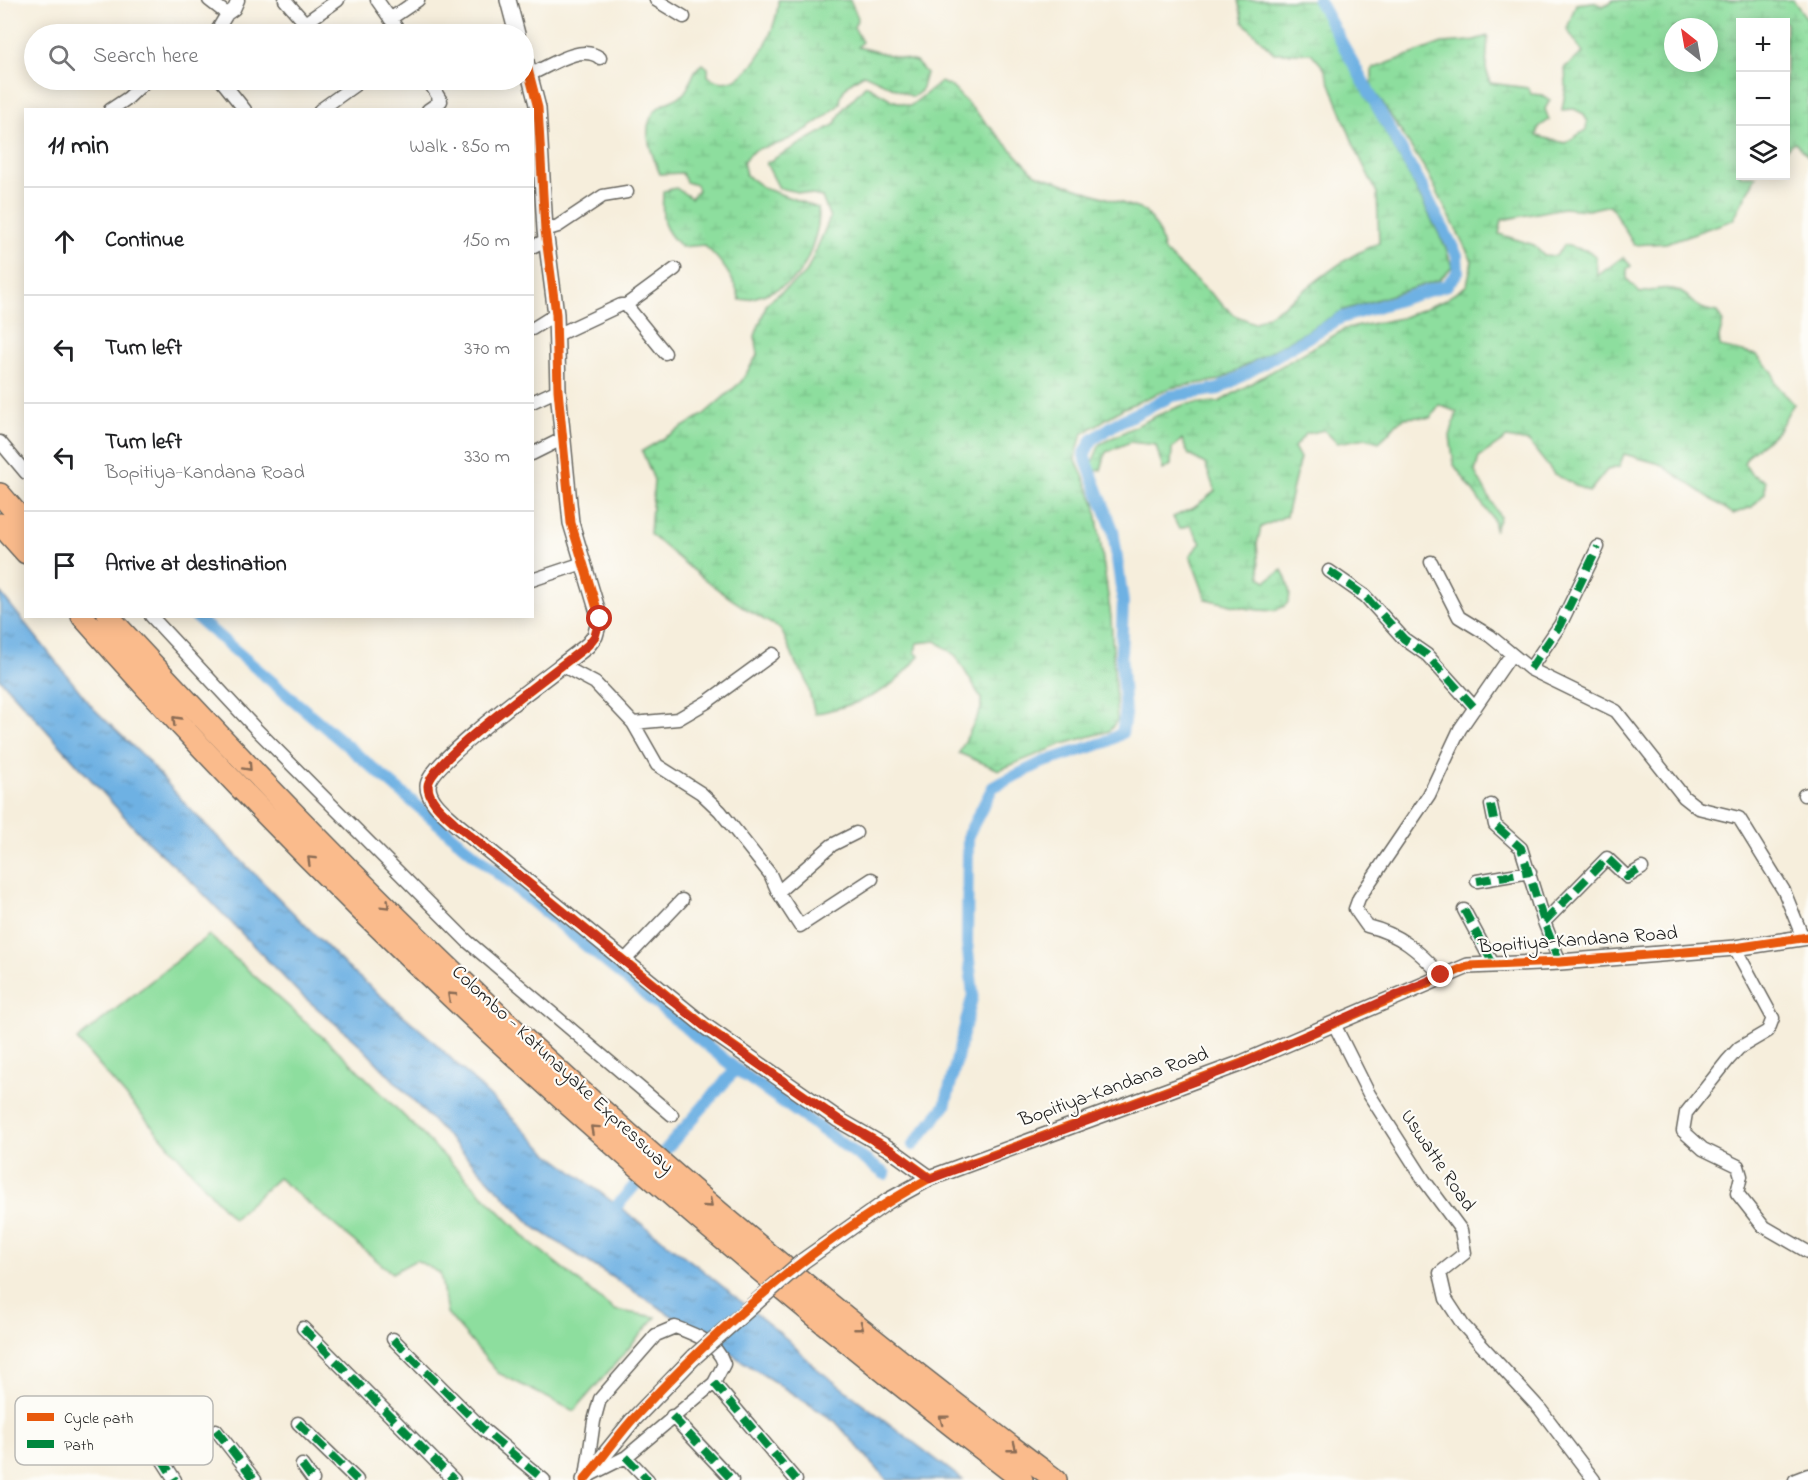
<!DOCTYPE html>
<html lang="en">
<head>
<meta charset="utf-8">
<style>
  body { margin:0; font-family:"Indie Flower",sans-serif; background:#f6f6f6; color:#202124 }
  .controls { position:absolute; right:18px; top:18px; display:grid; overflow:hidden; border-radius:0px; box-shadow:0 3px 15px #0003 }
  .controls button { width:54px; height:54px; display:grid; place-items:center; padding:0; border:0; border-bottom:2px solid #e0e0e0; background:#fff; color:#202124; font:30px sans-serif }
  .compass { position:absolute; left:1664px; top:18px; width:54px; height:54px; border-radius:50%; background:#fff; box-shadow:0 3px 15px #0003; rotate:329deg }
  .stop { position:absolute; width:18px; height:18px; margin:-14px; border:4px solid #c8321e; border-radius:50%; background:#fff }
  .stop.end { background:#c8321e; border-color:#fff; box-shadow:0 2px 6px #0008 }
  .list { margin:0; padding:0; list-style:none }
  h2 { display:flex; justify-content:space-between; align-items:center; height:78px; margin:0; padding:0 24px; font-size:26px }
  h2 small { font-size:20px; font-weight:400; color:#757577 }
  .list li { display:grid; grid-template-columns:39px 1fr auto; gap:18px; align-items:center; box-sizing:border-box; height:108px; padding:0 24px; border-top:2px solid #e0e0e0 }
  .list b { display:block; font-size:22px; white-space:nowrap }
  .list p { margin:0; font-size:20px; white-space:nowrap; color:#757577 }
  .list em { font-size:20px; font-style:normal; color:#757577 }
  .icon { flex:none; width:33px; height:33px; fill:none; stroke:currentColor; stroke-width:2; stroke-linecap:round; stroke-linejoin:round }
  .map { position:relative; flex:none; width:1808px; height:1480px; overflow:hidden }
  .search { position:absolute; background:#fff; box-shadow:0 3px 15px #0003; left:24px; top:24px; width:510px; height:66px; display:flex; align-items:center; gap:15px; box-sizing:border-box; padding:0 21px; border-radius:33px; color:#757577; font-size:22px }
  .panel { position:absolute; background:#fff; box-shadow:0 3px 15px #0003; left:24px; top:108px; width:510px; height:510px; border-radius:0px }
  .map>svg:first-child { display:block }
</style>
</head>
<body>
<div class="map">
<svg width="1808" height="1480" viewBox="0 0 1808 1480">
  <defs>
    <pattern id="wetland-marsh" width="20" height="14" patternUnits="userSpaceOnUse" patternTransform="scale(1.5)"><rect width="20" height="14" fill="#8dde9e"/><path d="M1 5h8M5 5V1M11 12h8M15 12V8" fill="none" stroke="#79be88"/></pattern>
    <pattern id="water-ripples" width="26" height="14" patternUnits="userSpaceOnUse" patternTransform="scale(1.5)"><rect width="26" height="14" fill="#6eb1e3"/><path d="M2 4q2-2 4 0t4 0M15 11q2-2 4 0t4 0" fill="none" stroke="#5a8fb7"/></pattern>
  </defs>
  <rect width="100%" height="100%" fill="#fdfcf7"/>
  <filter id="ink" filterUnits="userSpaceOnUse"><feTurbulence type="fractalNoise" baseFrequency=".0167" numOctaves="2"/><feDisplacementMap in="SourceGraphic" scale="12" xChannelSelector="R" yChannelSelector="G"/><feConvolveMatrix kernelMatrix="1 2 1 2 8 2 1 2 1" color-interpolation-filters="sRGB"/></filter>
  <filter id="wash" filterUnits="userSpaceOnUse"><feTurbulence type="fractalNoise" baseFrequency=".008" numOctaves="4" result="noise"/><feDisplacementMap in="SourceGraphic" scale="24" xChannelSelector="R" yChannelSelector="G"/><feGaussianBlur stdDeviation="1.35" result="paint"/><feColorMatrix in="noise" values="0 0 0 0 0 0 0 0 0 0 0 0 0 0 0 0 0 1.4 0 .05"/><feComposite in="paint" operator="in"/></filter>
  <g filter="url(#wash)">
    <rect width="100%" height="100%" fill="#f6eedc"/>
    <path fill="#8dde9e" stroke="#547d5d" stroke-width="1.5" d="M 209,935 L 346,1058 L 529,1241 L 614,1310 L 656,1317 L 574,1411 L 498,1373 L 447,1313 L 440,1273 L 416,1260 L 392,1273 L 278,1178 L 233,1219 L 77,1040 Z"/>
    <path fill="url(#wetland-marsh)" stroke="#547d5d" stroke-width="1.5" fill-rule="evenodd" d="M 778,0 L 850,0 L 858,18 L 854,27 L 862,42 L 858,47 L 916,62 L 926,73 L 921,91 L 913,97 L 864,74 C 852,81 840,88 840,104 C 824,119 801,135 780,143 C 761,150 757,144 743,162 L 746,175 L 764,188 L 818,208 C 822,224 808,265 796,277 C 786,287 754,300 740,300 C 734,278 721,260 704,245 L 681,247 C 660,226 662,220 663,191 L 676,188 L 691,198 L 698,190 L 696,185 L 686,182 L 682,173 L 660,174 C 652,154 638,126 658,108 C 665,102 676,100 683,94 C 692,86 691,69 703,64 L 708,68 L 708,76 C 745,103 779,28 778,0 Z
      M 1238,0 L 1313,0 L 1413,183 L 1446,248 L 1452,267 L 1439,280 L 1344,310 L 1220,380 L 1170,388 L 1122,409 L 1082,434 L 1075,458 L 1095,503 L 1111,617 L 1117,721 L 1109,731 L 1063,744 L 999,770 L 959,753 L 981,709 L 981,698 L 956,656 L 936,641 L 917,643 L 915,652 L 919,656 C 890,695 860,703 815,714 L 805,676 L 797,666 L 781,629 C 734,605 690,569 650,534 L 654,480 L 642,451 L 703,415 L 741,382 L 758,354 L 755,336 L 767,303 L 806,273 L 830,218 L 822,197 L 779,188 L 766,163 L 834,125 L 844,108 L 866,85 L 892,100 L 910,106 L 941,82 L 952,87 L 1035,174 L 1145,211 L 1158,229 L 1164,251 L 1234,315 L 1254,323 C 1299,301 1330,262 1379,243 L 1377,193 L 1355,148 L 1324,68 L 1311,53 L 1274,53 L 1243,22 Z
      M 1614,0 L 1793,0 L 1808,20 L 1808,156 L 1795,142 L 1786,149 L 1786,22 L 1740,22 L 1740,176 L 1756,176 L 1733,220 L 1666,243 L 1634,245 L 1610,205 L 1588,210 L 1563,208 L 1502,220 L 1499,234 L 1534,245 L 1543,255 L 1556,256 L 1564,245 L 1589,251 L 1596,257 L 1597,276 L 1623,257 L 1631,266 L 1627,269 L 1627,279 L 1640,293 C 1652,291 1668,285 1679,291 C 1698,301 1690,308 1717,312 L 1723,322 L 1719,337 L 1720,347 L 1756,355 L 1773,372 L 1775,383 L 1794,404 C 1787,412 1785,421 1779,429 C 1769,442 1749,449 1744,463 L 1751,474 L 1765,481 L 1765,493 L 1752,507 L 1733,514 L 1660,464 L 1624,454 L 1619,467 L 1607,470 L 1589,492 L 1554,474 L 1529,442 L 1507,438 L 1479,457 L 1475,472 L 1500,517 L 1495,529 L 1493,519 L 1454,465 L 1450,436 L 1457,412 L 1439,405 L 1430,418 C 1391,415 1404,421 1379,442 L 1366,438 L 1337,443 L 1324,430 L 1306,434 L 1294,447 L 1300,458 L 1286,516 L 1261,527 L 1257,544 L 1260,577 L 1266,581 L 1282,570 C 1314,632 1238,606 1206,599 L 1190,555 L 1201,543 L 1190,525 L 1179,529 L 1173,517 L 1195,507 L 1215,491 L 1205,464 L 1189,455 L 1182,439 L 1172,449 L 1171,465 L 1163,470 L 1156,445 L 1130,442 L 1106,452 L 1101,470 L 1095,471 L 1092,463 L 1100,444 L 1158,415 L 1186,404 L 1219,402 L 1345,329 L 1401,318 L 1443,301 L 1467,285 L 1472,261 L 1427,172 L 1372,87 L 1372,69 L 1442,43 L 1471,41 L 1488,36 L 1486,68 L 1490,83 L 1528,88 L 1531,94 L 1542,95 L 1550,100 L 1545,109 L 1549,120 L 1539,127 L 1537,136 L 1565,143 L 1586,130 L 1587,122 L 1584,114 L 1574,109 L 1562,110 L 1566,87 L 1565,67 L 1583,53 L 1567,29 L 1576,4 L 1593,2 L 1603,6 ZM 1673,27 L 1709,27 L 1709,63 L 1673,63 Z"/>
    <path fill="url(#water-ripples)" stroke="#456680" stroke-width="1.5" d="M 0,592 L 94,709 L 147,760 L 189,808 L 346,966 L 431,1039 L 548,1153 L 700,1268 L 787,1339 L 816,1368 L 963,1480 L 887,1480 L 835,1421 L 534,1227 L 357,1042 L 299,993 L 194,884 L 142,836 L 0,679 Z"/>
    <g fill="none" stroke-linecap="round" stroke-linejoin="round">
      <path stroke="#6eb1e3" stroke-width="12" d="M 195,616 L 462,844 L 736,1069 L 885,1174
        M 913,1145 L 945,1106 L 973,994 L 967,943 L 968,835 L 993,787 L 1041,763 L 1106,742 L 1122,733 L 1125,715 L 1121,654 L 1123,602 L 1113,530 L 1084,455 L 1092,440 L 1117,423 L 1172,396 L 1219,389 L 1341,318 L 1447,285 L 1458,272 L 1457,255 L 1422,187 L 1318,0
        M 608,1216 L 736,1069"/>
    </g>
  </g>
  <g filter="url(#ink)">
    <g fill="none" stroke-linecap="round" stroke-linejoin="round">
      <defs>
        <path id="minor" d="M 209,0 L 227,14 L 234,9 L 238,0
          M 285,0 L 305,23 L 338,0
          M 377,0 L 401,34
          M 656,0 L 684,17
          M 390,19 L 418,0
          M 215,34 L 227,14
          M 531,74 C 550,66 581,43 600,58
          M 221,80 L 245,110
          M 110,110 L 128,98 L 147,80
          M 320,110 L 362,80
          M 428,110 L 441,101 L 428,80
          M 545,230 L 558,226 L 603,196 L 627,192
          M 532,247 L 546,240
          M 626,305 L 675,269
          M 532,329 L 556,314
          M 557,335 L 621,305 L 626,305 L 665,353
          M 532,402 L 558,390
          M 0,442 L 26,473
          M 532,454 L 562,439
          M 1431,562 L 1459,617 L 1490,636 L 1530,669 L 1616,711 L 1684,797 L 1698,808 L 1739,818 L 1784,891 L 1803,938
          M 1329,571 L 1365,596 L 1404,639 L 1427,655 L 1475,708
          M 532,580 L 583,563
          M 151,616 L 256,729 L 467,941 L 672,1115
          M 563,666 L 595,683 L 633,723 L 657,765 L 701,793 L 720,811 L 770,874 L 778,892 L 800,926 L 872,879
          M 1530,669 L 1560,625 L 1598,547
          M 633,723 L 678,719 L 707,702 L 773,654
          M 1804,795 L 1808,794
          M 1491,805 L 1495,825 L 1521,848 L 1544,922 L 1560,962
          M 1477,881 L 1530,872
          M 778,892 L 832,845 L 856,833
          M 1464,910 L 1493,964
          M 1544,922 L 1607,858 L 1627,877 L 1642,868
          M 1735,948 L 1773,1018 L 1768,1031 L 1739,1048 L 1728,1060 L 1686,1113 L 1683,1131 L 1703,1149 L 1738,1166 L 1741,1176 L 1737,1193 L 1763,1226 L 1808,1252
          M 623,962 L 682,900
          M 1441,975 C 1419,951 1400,934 1367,926 L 1355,909 L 1359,898 L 1429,795 L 1460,729 L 1511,655
          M 1334,1024 L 1369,1094 L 1424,1180 L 1461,1230 L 1465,1253 L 1440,1273 L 1446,1299 L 1463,1325 L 1540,1409 L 1594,1480
          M 675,1327 C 694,1334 717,1342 724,1364 L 714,1383 L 626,1457 L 586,1477 L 594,1421 L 600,1399 L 656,1335 Z
          M 303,1328 L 454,1480
          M 393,1339 L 484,1430 L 544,1480
          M 714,1383 L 796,1480
          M 672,1416 L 732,1480
          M 298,1423 L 357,1480
          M 216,1430 L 255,1480
          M 149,1439 L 175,1480
          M 626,1457 L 648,1480
          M 302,1465 L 313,1480
          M 1795,1480 L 1808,1475"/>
        <path id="tertiary" d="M 508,0 L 517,34
          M 524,54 L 538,108 L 545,230 L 556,314 L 558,390 L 571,523 L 600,619 L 595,636 L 588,645 C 563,666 428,761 428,786 C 428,802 447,815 457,825 L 706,1027 L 839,1120 L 891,1150 L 930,1178
          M 803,1261 L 888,1201 L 930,1178 L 1242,1063 L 1468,966 L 1560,962 L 1735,948 L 1808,937
          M 584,1480 L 632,1421 L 694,1357"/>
        <path id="motorway" d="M 0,494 L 26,524
          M 0,524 L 26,553
          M 82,616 C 364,937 684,1221 1022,1480
          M 108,616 C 231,749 355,880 487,1004 C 666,1174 858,1332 1056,1480"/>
      </defs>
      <use href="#minor" stroke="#68665f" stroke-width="15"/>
      <use href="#tertiary" stroke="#68665f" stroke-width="18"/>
      <use href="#motorway" stroke="#68665f" stroke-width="24"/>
      <use href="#minor" stroke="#fff" stroke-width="12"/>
      <use href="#tertiary" stroke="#fff" stroke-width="15"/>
      <use href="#motorway" stroke="#fabb8c" stroke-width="21"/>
      <defs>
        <path id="tertiary-bridge" d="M 694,1357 L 803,1261"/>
      </defs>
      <use href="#tertiary-bridge" stroke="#68665f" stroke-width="18" stroke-linecap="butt"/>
      <use href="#tertiary-bridge" stroke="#fff" stroke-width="15"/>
      <path stroke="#00873e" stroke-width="8" stroke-dasharray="15 8" stroke-linecap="butt" d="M 1329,571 L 1365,596 L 1404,639 L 1427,655 L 1475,708
        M 1530,669 L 1560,625 L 1598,547
        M 1491,805 L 1495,825 L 1521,848 L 1544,922 L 1560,962
        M 1477,881 L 1530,872
        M 1464,910 L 1493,964
        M 1544,922 L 1607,858 L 1627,877 L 1642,868
        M 303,1328 L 454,1480
        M 393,1339 L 484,1430 L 544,1480
        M 714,1383 L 796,1480
        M 672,1416 L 732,1480
        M 298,1423 L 357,1480
        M 216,1430 L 255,1480
        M 149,1439 L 175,1480
        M 626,1457 L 648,1480
        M 302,1465 L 313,1480"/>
      <defs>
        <path id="cycleway" d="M 524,54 L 538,108 L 545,230 L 556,314 L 558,390 L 571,523 L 600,619 L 595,636 L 588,645 C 563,666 428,761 428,786 C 428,802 447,815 457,825 L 706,1027 L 839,1120 L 891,1150 L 930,1178
          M 584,1480 C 601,1460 616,1438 633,1419 C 719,1326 817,1239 930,1178 L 1242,1063 L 1468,966 L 1560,962 L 1735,948 L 1808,937"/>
      </defs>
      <use href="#cycleway" stroke="#fdfcf7" stroke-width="13"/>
      <use href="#cycleway" stroke="#e8590c" stroke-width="9"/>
    </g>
    <defs><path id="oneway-chevron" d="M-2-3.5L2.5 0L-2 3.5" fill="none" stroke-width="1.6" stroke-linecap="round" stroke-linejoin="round" transform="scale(1.5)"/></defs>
    <g stroke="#8b6c54">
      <use href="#oneway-chevron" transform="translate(176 720) rotate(-134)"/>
      <use href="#oneway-chevron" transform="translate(248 767) rotate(47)"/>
      <use href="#oneway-chevron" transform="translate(311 860) rotate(-136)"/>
      <use href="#oneway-chevron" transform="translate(386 905) rotate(45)"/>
      <use href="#oneway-chevron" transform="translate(451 996) rotate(-137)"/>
      <use href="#oneway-chevron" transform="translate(594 1129) rotate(-138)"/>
      <use href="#oneway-chevron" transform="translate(709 1204) rotate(41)"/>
      <use href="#oneway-chevron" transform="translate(860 1327) rotate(38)"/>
      <use href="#oneway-chevron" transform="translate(943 1419) rotate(-143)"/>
      <use href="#oneway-chevron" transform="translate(1013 1448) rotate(38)"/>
    </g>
  </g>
  <g fill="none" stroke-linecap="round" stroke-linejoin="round" filter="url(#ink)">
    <path stroke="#c8321e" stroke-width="8" d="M 600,619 L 595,636 L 588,645 C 563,666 428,761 428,786 C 428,802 447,815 457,825 L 706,1028 L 839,1120 L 891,1150 L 930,1179 L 1242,1064 L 1441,975"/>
  </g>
  <g text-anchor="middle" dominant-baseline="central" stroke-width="4.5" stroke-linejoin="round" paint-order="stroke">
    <g font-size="20" fill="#1c1c1c" stroke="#fdfcf7">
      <text transform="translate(1578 941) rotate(-4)">Bopitiya-Kandana Road</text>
      <text transform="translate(562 1070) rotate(43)">Colombo - Katunayake Expressway</text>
      <text transform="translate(1114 1088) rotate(-20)">Bopitiya-Kandana Road</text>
      <text transform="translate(1437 1161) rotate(56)">Uswatte Road</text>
    </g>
  </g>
  <rect x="15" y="1396" width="198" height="69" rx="9" fill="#fdfcf7" stroke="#bab9b5" stroke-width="1.5"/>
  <rect x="27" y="1413" width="27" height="8" fill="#e8590c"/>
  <rect x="27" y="1440" width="27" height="8" fill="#00873e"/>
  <g font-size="16" fill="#1c1c1c">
    <text x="64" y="1423">Cycle path</text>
    <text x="64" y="1450">Path</text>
  </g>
</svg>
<div class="controls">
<button>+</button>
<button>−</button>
<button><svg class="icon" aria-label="layers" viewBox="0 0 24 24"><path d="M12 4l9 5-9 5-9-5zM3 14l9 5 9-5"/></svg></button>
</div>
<svg class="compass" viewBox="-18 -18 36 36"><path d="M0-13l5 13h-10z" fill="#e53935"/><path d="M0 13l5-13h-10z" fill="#757577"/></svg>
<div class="stop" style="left:600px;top:619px"></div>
<div class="stop end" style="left:1441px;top:975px"></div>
<div class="search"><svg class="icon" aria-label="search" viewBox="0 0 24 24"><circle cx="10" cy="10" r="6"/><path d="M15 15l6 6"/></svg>Search here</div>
<section class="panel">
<h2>11 min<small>Walk · 850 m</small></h2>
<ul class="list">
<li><svg class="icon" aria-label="ahead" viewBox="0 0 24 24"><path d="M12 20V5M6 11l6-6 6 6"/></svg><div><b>Continue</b></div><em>150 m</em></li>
<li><svg class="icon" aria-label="left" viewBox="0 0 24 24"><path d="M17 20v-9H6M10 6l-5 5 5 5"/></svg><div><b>Turn left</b></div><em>370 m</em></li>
<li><svg class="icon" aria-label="left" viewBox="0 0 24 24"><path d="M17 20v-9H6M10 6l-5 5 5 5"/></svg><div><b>Turn left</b><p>Bopitiya-Kandana Road</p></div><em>330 m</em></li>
<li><svg class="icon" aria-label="arrive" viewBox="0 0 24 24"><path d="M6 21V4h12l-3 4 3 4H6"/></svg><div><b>Arrive at destination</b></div></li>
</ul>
</section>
</div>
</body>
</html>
